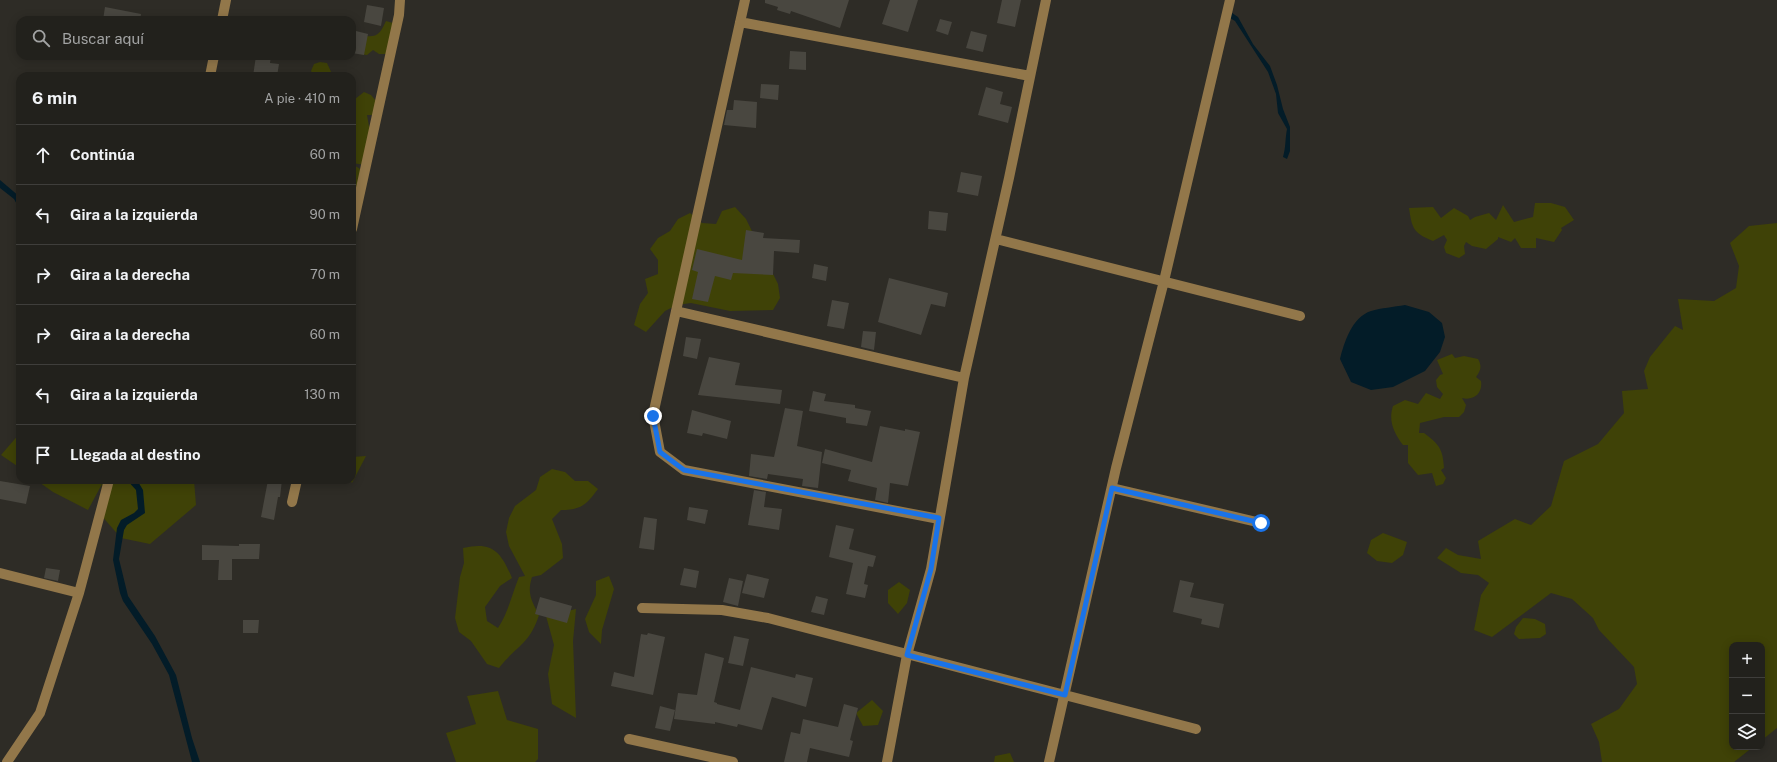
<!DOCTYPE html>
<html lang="es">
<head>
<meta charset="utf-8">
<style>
  body { margin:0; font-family:"Public Sans",sans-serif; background:#2a2925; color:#f1f3f6 }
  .controls { position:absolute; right:12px; bottom:12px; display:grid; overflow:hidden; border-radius:8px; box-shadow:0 2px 10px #0003 }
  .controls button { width:36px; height:36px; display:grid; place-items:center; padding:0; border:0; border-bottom:1px solid #3f3e3b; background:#22211c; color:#f1f3f6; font:20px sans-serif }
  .stop { position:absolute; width:12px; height:12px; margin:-9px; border:3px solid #1a73e8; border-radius:50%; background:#fff }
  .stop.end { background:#1a73e8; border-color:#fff; box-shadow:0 1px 4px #0008 }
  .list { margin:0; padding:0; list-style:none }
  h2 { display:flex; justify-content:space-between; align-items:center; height:52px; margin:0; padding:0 16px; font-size:17px }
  h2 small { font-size:13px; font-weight:400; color:#a2a3a3 }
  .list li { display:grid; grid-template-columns:26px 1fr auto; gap:12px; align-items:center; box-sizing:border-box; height:60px; padding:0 16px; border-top:1px solid #3f3e3b }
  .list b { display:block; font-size:15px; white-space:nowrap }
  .list em { font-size:13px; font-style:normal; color:#a2a3a3 }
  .icon { flex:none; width:22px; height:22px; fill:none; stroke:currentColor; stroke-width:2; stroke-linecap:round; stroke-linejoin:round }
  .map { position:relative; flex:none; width:1777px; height:762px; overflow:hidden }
  .search { position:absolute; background:#22211c; box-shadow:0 2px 10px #0003; left:16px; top:16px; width:340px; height:44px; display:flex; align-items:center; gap:10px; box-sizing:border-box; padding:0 14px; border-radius:12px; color:#a2a3a3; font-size:15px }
  .panel { position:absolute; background:#22211c; box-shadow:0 2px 10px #0003; left:16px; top:72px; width:340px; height:412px; border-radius:12px }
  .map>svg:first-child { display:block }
</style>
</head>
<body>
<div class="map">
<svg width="1777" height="762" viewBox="0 0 1777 762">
  <rect width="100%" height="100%" fill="#2e2c26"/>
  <path fill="#3f4207" d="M 386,21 L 393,23 L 386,54 L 379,54 L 373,50 L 367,55 L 360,54 L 365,36 C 379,38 381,31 386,21 Z
    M 320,62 L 327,63 L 333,76 L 314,76 L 311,71 L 314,64 Z
    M 364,92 L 371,95 L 376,101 L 374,115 L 367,115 L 370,132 L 365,165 L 352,163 L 352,110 L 355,107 L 355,99 Z
    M 352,165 C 360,167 363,171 365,179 L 352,192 Z
    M 1535,203 L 1551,203 L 1565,207 L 1574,220 L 1561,228 L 1562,230 L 1554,242 L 1536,238 L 1536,248 L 1521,248 L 1515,238 L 1511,242 L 1498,237 L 1498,239 L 1486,249 L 1472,246 L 1466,242 L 1464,246 L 1465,254 L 1459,258 L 1446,253 L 1444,247 L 1447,240 L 1444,235 L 1433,241 C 1413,233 1412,228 1409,208 L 1433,207 L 1441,218 L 1454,208 L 1468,216 L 1470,220 L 1475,217 L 1489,213 L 1496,220 L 1503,205 L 1514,222 L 1533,217 Z
    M 735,207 L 746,219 L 778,284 L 780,298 L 773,310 L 730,311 L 691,303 L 677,305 L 665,311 L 646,332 L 634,325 L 640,304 L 648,293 L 645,279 L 658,274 L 658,260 L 650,249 L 658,238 L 670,231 L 678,219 L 690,213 L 702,223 L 716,224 L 722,211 Z
    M 1777,223 L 1777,728 L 1762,740 L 1762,645 L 1732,645 L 1732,747 L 1753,747 L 1734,762 L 1602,762 L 1599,742 L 1591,724 L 1619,709 L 1637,684 L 1634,667 L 1599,630 L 1593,618 L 1572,599 L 1551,593 L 1492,637 L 1474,630 L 1481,595 L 1489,583 L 1478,575 L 1461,573 L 1437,558 L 1446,548 L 1458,555 L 1481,559 L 1478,541 L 1515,519 L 1531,525 L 1551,506 L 1564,461 L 1598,444 L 1624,413 L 1622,391 L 1648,389 L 1644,371 L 1650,357 L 1675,326 L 1683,330 L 1678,299 L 1714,301 L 1736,288 L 1739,266 L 1730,243 L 1749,226 Z
    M 1452,354 L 1455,358 L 1464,356 L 1478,359 C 1482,366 1481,370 1476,377 L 1481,381 C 1483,393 1474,401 1462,398 L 1466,405 L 1464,412 L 1459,417 L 1444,417 L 1420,423 L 1419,433 L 1424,433 C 1439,444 1443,449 1444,468 L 1441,470 L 1446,478 L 1443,484 L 1436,486 L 1432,473 L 1418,475 L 1408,463 L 1408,445 L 1403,445 C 1394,433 1388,421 1393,406 L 1405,400 L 1418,404 L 1426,393 L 1440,399 L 1443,394 L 1437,387 L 1436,380 L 1440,375 L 1443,374 L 1437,360 Z
    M 20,433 L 20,468 L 1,455 Z
    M 366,456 L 352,483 L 350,480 L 352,480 L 352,457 Z
    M 552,469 L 565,472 L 575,481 L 588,481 L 598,489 C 586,505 581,510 561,510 L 552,519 L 562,544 L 563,558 L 541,575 L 532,577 C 527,593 531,600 539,615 C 530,644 516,646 499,668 L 487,664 L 471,641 L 459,632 L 455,618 L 460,577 L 464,563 L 463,548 C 493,541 501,552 512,578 L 500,586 L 485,607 L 487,621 L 498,628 C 508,613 512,594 519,577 L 525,576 L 509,546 L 506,532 L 509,518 L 515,506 L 536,490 L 540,477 Z
    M 36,480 L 194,480 L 196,505 L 150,544 L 121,538 L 100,514 L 102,484 L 88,510 L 53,492 Z
    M 1383,533 L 1407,542 L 1403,555 L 1392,563 L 1377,561 L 1367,553 L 1371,540 Z
    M 609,576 L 614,589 L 602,630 L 601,644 L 589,632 L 585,619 L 596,595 L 596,581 Z
    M 899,582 L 910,590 L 907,603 L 898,614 L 888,603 L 888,590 Z
    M 576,609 L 573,641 L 576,718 L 552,704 L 548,674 L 554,645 L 546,616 Z
    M 1523,618 L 1535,619 L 1545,624 L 1546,634 L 1540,638 L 1519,639 L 1514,634 L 1516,627 Z
    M 498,691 L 507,720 L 538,729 L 538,759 L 535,762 L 456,762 L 446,733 L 476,724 L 467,696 Z
    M 872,700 L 883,711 L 878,725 L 863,726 L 856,713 Z
    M 1010,753 L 1014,762 L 994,762 L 995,756 Z"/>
  <path fill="#031c28" d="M 1232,13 L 1238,17 L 1253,44 L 1270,66 L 1277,85 L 1283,109 L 1290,127 L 1290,151 L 1287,159 L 1283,157 C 1286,147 1285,139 1287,129 L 1278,113 L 1276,94 L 1268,72 L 1235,21 L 1230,18 Z
    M 0,180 L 20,197 L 20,210 L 14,199 L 0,188 Z
    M 1405,305 L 1429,312 L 1442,323 L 1445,337 L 1440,352 L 1425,371 L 1393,387 L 1371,390 L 1351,382 L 1340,359 C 1344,343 1352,317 1371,311 C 1381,308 1394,307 1405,305 Z
    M 127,480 L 137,480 L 143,490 L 145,513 L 127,525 L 124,530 L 119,559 L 128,596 L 155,636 L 176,675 L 192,738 L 200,762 L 192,762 L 169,675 L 152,644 L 123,601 L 120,593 L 113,560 L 117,528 L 121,520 L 134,513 L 138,509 L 136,490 Z"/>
  <path fill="#494740" d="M 765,0 L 849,0 L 840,28 L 791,11 L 790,14 L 777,10 L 778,7 L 765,3 Z
    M 890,0 L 918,0 L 908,32 L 882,24 Z
    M 1002,0 L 1021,0 L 1015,27 L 997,23 Z
    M 367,5 L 384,8 L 381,26 L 364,22 Z
    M 105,7 L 141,14 L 140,20 L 103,20 Z
    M 940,19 L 952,22 L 948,35 L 936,31 Z
    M 352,30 L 368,34 L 364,55 L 352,53 Z
    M 971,31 L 987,35 L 983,52 L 966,48 Z
    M 790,51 L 806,52 L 806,70 L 789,69 Z
    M 256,56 L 271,56 L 270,63 L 279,64 L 277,76 L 253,76 Z
    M 761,84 L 779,85 L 778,100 L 760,98 Z
    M 986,87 L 1003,92 L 1000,104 L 1012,107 L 1008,123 L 978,115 Z
    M 734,100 L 757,102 L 756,128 L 724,125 L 727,110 L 733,110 Z
    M 961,172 L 982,176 L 978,196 L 957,192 Z
    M 929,211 L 948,213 L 946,231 L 928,229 Z
    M 746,230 L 764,233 L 763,238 L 800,240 L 799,253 L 774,251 L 773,275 L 733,273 L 731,280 L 715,276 L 708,302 L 692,299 L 698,272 L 692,270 L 697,249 L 742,260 Z
    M 814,264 L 828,267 L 826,281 L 812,278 Z
    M 889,278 L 948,293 L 945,307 L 931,304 L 921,335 L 878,322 Z
    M 832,300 L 849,303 L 844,329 L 827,326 Z
    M 863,331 L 876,332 L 874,350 L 861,347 Z
    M 686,337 L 701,339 L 697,359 L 683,356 Z
    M 709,357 L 740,363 L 735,385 L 782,390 L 780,404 L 698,395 Z
    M 813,391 L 826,394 L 824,401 L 855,405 L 855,408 L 871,411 L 867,426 L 846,423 L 846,418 L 809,411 Z
    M 785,408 L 803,411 L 797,446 L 822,452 L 818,488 L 802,486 L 803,479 L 768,474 L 767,479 L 749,476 L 751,454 L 774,457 Z
    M 692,410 L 731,421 L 727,439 L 703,433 L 702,436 L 687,433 Z
    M 880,426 L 905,431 L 905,429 L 920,432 L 908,486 L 890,483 L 888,503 L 875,500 L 877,488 L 848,481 L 851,470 L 822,463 L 825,449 L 872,462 Z
    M 268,480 L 282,480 L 280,497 L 278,497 L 274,520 L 261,517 Z
    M 0,481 L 30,486 L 26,504 L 0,499 Z
    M 754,490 L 766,492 L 764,507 L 782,509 L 779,530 L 748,525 Z
    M 689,507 L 708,510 L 705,524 L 687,520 Z
    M 644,517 L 657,519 L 654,550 L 639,548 Z
    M 836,525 L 854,529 L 849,549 L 876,556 L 873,567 L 868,566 L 864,584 L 868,585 L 865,598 L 846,594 L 853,563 L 829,557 Z
    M 239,544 L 260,544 L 259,559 L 232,559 L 232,580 L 218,580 L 219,560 L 202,560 L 202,545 L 239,546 Z
    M 46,568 L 60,570 L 58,581 L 44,578 Z
    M 684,568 L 699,571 L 696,588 L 680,585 Z
    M 747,574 L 769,579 L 764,598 L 742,593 Z
    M 729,578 L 743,581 L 738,606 L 723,602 Z
    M 1180,580 L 1194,583 L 1190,597 L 1224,604 L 1219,628 L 1201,624 L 1202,619 L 1173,612 Z
    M 816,596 L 828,599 L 824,615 L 811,612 Z
    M 540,597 L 572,606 L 567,623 L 535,614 Z
    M 243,620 L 259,620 L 258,633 L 243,633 Z
    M 648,633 L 665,637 L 653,695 L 611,686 L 614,672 L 634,677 L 641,634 L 647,635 Z
    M 734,636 L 749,639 L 743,666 L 728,663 Z
    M 705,653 L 724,658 L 714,702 L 717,703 L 717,704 L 740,710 L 751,667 L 795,678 L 796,674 L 813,678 L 806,707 L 772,697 L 762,730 L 738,724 L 737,727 L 715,722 L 715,724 L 674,719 L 678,693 L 697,695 Z
    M 844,704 L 858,708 L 850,740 L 853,741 L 849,757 L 810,748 L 807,762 L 784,762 L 791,732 L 800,734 L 803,719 L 838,727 Z
    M 660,706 L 675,710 L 670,731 L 655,728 Z"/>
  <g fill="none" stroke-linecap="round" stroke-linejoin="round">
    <path stroke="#92774a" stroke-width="10" d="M 745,0 L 653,415 L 660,452 L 684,470 L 939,519
      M 222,20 L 226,0
      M 740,22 L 1030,76
      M 210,76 L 214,56
      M 352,229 L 399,15 L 400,0
      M 996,239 L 1300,316
      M 676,311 L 964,378
      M 1112,488 L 1261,523
      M 292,502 L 297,480
      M 0,573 L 79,593
      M 642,608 L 722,610 L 768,618 L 1196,729
      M 629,739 L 733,762
      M 7,762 L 40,713 L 79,593 L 109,480
      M 887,762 L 907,655 L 931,569 L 964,378 L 1009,178 L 1046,0
      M 1049,762 L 1116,468 L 1164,281 L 1230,0"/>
  </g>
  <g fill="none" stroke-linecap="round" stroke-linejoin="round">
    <path stroke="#1a73e8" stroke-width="5" d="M 653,416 L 660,452 L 684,470 L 939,518 L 931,569 L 907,655 L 1065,695 L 1112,488 L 1261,523"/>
  </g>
</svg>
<div class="controls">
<button>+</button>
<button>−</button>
<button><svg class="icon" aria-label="layers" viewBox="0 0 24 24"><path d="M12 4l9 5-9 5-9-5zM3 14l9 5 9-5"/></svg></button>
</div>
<div class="stop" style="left:1261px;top:523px"></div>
<div class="stop end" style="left:653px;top:416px"></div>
<div class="search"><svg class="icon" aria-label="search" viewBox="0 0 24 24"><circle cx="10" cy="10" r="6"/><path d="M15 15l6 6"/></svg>Buscar aquí</div>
<section class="panel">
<h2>6 min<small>A pie · 410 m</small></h2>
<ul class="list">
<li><svg class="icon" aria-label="ahead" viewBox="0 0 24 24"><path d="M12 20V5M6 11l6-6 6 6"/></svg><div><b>Continúa</b></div><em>60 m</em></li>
<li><svg class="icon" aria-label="left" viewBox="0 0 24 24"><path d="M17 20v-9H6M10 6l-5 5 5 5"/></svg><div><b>Gira a la izquierda</b></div><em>90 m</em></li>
<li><svg class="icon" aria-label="right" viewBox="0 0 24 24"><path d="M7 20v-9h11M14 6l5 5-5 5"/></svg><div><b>Gira a la derecha</b></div><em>70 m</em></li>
<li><svg class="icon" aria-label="right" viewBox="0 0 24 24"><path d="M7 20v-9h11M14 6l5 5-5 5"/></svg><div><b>Gira a la derecha</b></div><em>60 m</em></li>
<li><svg class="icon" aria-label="left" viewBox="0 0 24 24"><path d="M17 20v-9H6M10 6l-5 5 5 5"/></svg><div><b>Gira a la izquierda</b></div><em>130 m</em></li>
<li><svg class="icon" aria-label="arrive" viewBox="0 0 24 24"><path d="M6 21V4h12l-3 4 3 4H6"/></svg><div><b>Llegada al destino</b></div></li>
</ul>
</section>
</div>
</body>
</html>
